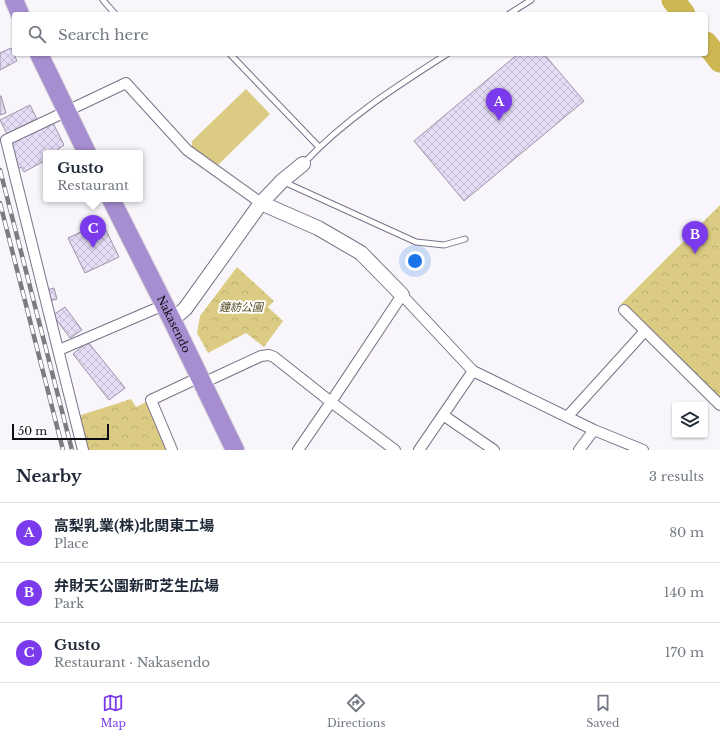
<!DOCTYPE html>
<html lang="en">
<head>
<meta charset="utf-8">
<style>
  body { margin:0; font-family:"Libre Baskerville","Noto Sans JP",serif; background:#f2f2f3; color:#1f2937 }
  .controls { position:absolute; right:12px; bottom:12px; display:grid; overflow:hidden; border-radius:4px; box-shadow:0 1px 3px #0004 }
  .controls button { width:36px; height:36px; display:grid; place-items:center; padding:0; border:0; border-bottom:1px solid #e0e1e3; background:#fff; color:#1f2937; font:20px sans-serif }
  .scale { position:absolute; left:12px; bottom:10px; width:97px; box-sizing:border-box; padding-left:4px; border:2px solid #0f0c14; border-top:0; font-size:11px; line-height:14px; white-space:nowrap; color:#0f0c14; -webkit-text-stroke:3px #fff; paint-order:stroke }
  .you { position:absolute; left:415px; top:261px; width:14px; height:14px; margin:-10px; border:3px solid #fff; border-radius:50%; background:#1a73e8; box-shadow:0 0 0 6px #1a73e833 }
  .badge { display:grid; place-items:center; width:26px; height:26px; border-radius:50%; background:#7c3aed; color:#fff; font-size:13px; font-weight:700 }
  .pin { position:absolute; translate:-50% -33px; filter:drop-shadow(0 1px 2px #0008) }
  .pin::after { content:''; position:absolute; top:21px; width:14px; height:12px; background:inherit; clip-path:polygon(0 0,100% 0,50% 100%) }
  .popup { position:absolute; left:43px; top:150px; width:100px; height:52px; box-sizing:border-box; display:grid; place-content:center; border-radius:4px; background:#fff; filter:drop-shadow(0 1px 3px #0005); font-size:13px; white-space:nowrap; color:#747a83 }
  .popup b { font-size:15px; color:#1f2937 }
  .popup::after { content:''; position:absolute; left:50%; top:100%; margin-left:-8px; border:8px solid transparent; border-top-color:#fff }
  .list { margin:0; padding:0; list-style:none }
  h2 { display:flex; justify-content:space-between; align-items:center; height:52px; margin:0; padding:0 16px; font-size:17px }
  h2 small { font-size:13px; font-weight:400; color:#747a83 }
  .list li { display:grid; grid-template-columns:26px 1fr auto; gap:12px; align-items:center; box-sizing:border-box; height:60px; padding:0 16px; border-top:1px solid #e0e1e3 }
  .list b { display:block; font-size:15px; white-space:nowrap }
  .list p { margin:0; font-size:13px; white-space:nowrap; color:#747a83 }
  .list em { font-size:13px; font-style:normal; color:#747a83 }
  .icon { flex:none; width:22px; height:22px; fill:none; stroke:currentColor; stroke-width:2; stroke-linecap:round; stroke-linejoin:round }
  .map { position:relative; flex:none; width:720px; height:450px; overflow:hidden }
  .search { position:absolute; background:#fff; box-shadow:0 1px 3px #0004; left:12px; right:12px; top:12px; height:44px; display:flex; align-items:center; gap:10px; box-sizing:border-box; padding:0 14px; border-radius:4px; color:#747a83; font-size:15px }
  .sheet { height:232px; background:#fff }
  nav { display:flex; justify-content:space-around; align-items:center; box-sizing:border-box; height:56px; border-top:1px solid #e0e1e3; background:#fff; font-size:11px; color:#747a83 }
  nav a { display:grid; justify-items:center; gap:2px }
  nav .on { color:#7c3aed }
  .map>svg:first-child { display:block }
</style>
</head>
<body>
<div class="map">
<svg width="720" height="450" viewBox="0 0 720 450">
  <defs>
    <pattern id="park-crowns" width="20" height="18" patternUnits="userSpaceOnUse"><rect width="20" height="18" fill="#dccc83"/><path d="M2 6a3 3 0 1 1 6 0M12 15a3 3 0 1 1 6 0" fill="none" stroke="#bcae70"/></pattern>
    <pattern id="building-cross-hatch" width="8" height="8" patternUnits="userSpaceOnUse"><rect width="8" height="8" fill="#e5dcf5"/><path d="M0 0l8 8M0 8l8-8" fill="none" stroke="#c3bcd1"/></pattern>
  </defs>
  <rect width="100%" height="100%" fill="#f8f6fb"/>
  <path fill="url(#park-crowns)" d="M 720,205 L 720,400 L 621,304 Z
    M 237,267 L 274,301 L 268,307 L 283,321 L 264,347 L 246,333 L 208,353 L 197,333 L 200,316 Z
    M 131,399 L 136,407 L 148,401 L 170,450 L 86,450 L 78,416 Z"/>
  <path fill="#dccc83" d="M 246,89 L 270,114 L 218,165 L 192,147 L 192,141 Z"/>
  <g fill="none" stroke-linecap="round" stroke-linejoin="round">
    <path stroke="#ccb753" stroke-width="23" d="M 673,0 L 684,14
      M 706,43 L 720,61"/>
  </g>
  <path fill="url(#building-cross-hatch)" stroke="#9a93a9" d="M 11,48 L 17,61 L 0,70 L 0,53 Z
    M 518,54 L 544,54 L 584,101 L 464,201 L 414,141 Z
    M 0,96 L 1,96 L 6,113 L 0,115 Z
    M 30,105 L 37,119 L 7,134 L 0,120 Z
    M 52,121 L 64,145 L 58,149 L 59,153 L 46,153 L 46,160 L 24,172 L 21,167 L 18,169 L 11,149 L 14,140 Z
    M 102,222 L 119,257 L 85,273 L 68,238 Z
    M 54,288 L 57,299 L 50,301 L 47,290 Z
    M 65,307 L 82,330 L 70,338 L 53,315 Z
    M 88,342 L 125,388 L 109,400 L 73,354 Z"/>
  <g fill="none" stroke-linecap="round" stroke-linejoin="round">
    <defs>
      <path id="lane" d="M 103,0 L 115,14
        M 509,14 L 531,0
        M 230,54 L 319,147
        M 304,163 C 345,119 397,86 447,54
        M 284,182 L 416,242 L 444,245 L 465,239"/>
      <path id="street" d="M 624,310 L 720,405
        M 59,350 L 164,305
        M 203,383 L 261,356 L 269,355 L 274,357 L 331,402 L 395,450
        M 443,415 L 494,450
        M 567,417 L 645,331
        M 83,450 L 6,140 L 126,83 L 187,150 L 261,203
        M 172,450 L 151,400 L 200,377
        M 298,450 L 331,402 L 402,295 L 473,371 L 594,430 L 643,450
        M 419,450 L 473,371
        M 579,450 L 594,430"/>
      <path id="secondary" d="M 261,203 L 318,228 L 361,253 L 402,295
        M 172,320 L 185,309 L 261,203 L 282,181 L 303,164"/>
      <g id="highway">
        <path d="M 14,0 L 20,14"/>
        <path d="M 39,54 L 87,153"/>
        <path id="s1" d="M 111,199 L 172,320 L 235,450"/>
      </g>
    </defs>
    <use href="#lane" stroke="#7a7288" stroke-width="7"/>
    <use href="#street" stroke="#7a7288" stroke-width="12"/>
    <use href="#secondary" stroke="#7a7288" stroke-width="16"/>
    <use href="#highway" stroke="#d4d3d5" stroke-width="20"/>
    <use href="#lane" stroke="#fff" stroke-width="5"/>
    <use href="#street" stroke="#fff" stroke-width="10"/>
    <use href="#secondary" stroke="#fff" stroke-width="14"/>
    <use href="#highway" stroke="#a78ed0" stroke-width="18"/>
    <defs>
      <path id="rail" d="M 0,170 L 72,450
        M 0,203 L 63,450"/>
    </defs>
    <use href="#rail" stroke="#7d7b81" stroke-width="4.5"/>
    <use href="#rail" stroke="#fff" stroke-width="3" stroke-dasharray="9" stroke-linecap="butt"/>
  </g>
  <g text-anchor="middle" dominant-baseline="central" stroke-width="4" stroke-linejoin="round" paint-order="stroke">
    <g font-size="11" font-style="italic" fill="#564d24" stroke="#fff">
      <text x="241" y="307">鐘紡公園</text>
    </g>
    <g font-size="11" fill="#0f0c14" stroke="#fff">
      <text stroke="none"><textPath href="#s1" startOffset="140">Nakasendo</textPath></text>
    </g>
  </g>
</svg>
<div class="controls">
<button><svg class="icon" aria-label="layers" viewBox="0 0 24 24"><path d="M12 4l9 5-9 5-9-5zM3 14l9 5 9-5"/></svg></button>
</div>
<div class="scale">50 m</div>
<div class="you"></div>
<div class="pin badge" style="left:499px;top:121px">A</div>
<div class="pin badge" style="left:695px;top:254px">B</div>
<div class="pin badge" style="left:93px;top:248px">C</div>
<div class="popup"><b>Gusto</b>Restaurant</div>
<div class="search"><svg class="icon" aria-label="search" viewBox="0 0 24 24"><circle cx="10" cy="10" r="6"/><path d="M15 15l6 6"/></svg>Search here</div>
</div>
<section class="sheet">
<h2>Nearby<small>3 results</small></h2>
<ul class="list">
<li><span class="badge">A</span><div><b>高梨乳業(株)北関東工場</b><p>Place</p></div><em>80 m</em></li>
<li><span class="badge">B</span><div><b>弁財天公園新町芝生広場</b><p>Park</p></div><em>140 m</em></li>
<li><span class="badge">C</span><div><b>Gusto</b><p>Restaurant · Nakasendo</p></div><em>170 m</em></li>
</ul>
</section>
<nav>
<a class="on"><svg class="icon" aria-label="map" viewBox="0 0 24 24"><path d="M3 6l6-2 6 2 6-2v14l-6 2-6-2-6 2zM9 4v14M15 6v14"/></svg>Map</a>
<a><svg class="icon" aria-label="directions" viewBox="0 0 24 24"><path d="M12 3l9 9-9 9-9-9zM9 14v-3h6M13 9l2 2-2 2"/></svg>Directions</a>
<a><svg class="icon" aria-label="saved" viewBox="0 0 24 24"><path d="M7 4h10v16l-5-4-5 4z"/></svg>Saved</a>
</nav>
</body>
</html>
